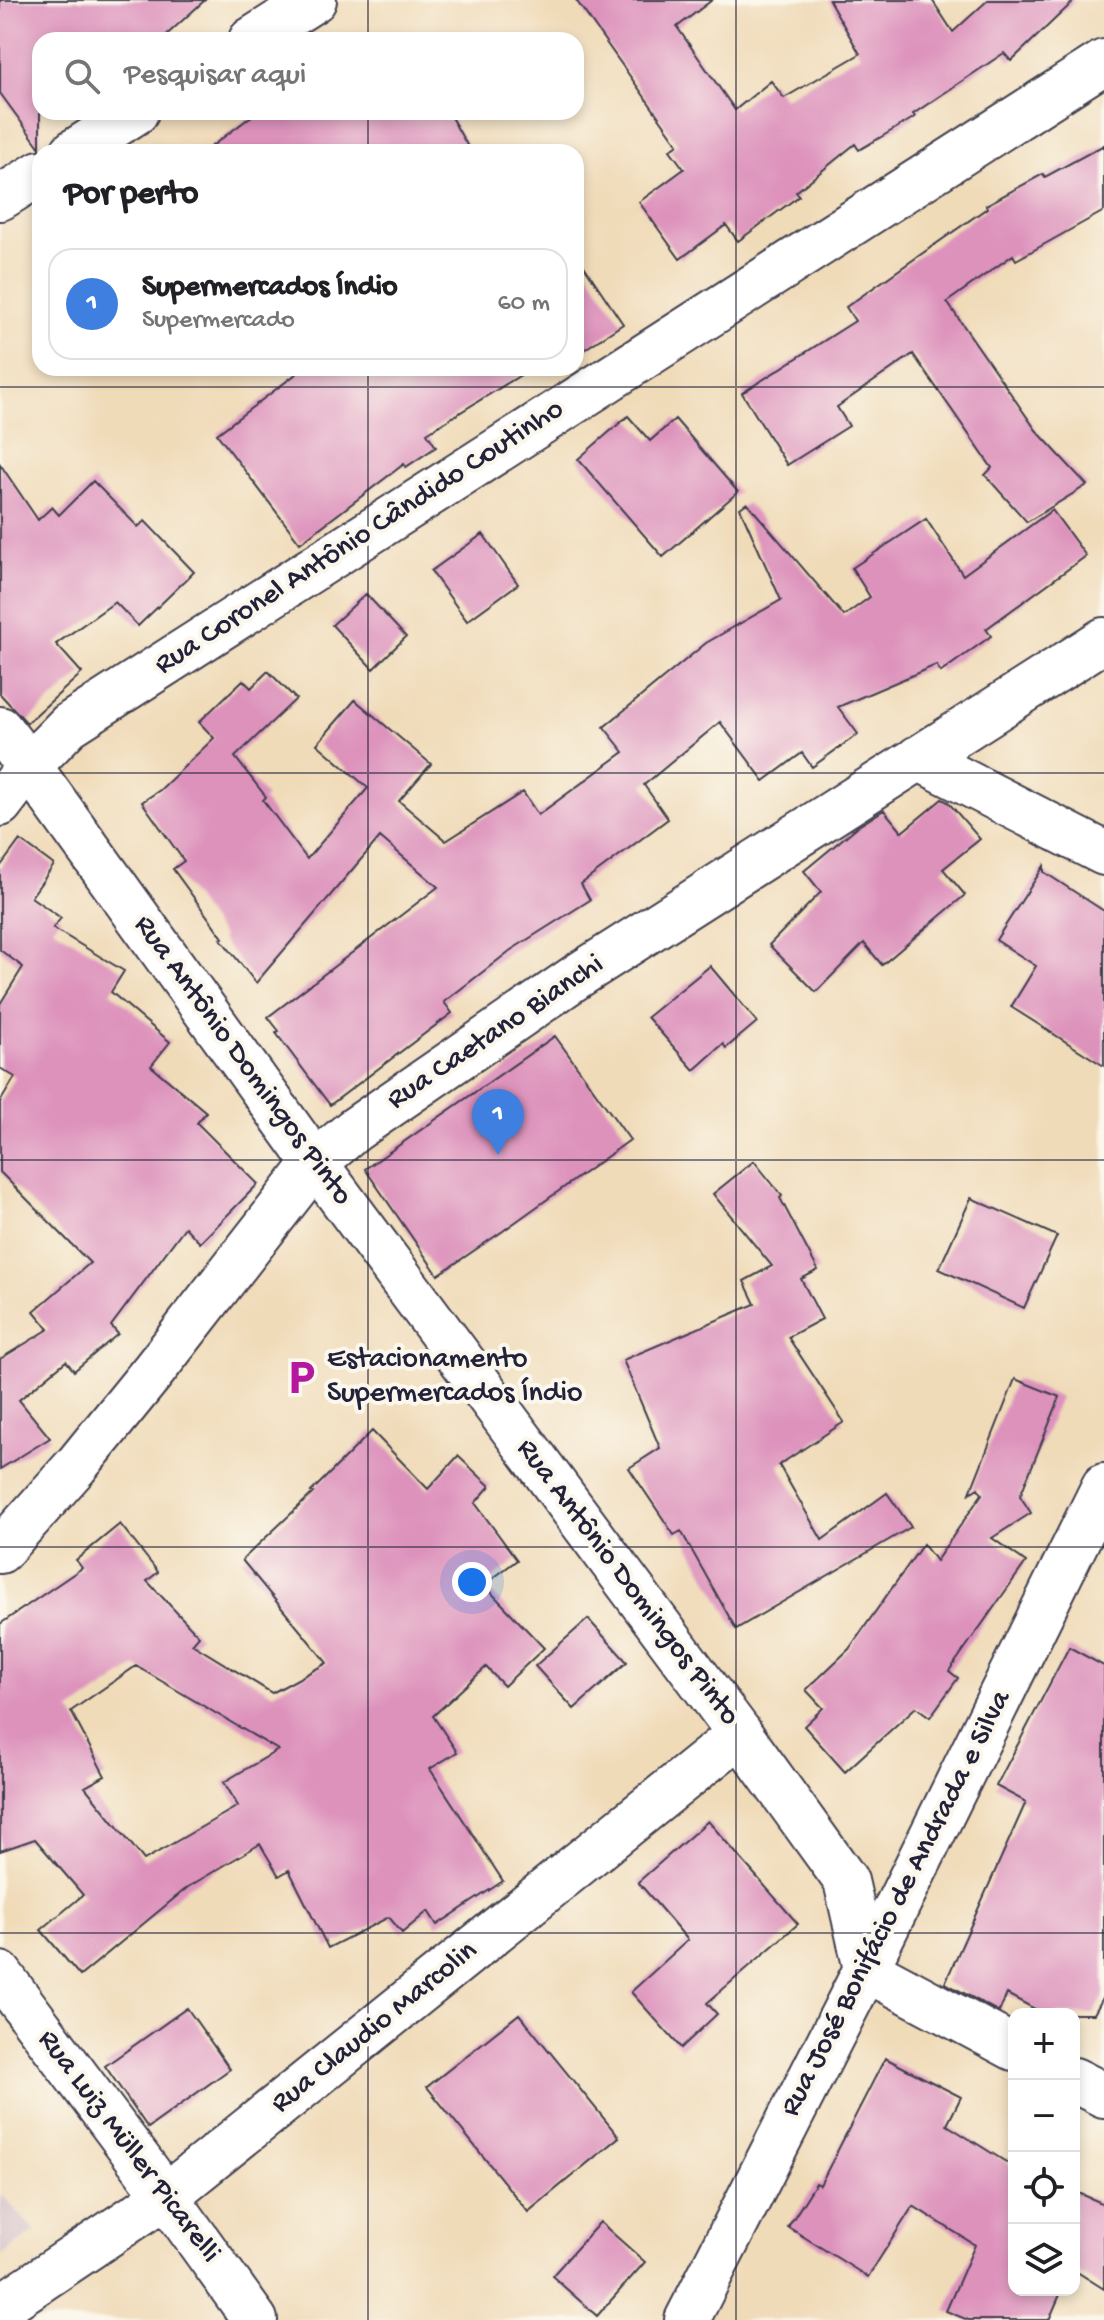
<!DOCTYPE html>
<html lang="pt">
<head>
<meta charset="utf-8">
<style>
  body { margin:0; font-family:"Gochi Hand",sans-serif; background:#f6f6f6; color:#202124 }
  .controls { position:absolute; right:24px; bottom:24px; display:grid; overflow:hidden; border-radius:16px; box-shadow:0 4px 12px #0003 }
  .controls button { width:72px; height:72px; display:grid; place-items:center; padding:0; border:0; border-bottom:2px solid #e0e0e0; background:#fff; color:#202124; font:40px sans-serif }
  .you { position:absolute; left:472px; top:1582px; width:28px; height:28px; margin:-20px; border:6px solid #fff; border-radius:50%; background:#1a73e8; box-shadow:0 0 0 12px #1a73e833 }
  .badge { display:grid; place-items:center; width:52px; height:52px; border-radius:50%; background:#d93025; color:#fff; font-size:26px; font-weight:700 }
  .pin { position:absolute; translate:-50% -66px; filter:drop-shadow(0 2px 4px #0008) }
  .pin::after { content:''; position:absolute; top:42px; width:28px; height:24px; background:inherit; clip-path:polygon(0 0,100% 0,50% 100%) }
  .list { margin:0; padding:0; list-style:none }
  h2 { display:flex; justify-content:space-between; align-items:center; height:104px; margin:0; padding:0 32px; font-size:34px }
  h2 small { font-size:26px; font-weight:400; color:#757577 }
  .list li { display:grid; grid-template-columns:52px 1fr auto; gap:24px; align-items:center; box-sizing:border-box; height:112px; margin:0 16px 16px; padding:0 16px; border:2px solid #e0e0e0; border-radius:24px }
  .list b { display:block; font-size:30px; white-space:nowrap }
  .list p { margin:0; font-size:26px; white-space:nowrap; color:#757577 }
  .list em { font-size:26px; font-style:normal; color:#757577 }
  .icon { flex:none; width:44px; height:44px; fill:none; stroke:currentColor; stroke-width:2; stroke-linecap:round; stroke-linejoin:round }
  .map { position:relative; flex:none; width:1104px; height:2320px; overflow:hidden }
  .search { position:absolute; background:#fff; box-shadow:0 4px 12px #0003; left:32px; top:32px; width:552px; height:88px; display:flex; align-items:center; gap:20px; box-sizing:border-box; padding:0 28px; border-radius:24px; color:#757577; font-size:30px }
  .panel { position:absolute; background:#fff; box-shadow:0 4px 12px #0003; left:32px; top:144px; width:552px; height:232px; border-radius:24px }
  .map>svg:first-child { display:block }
</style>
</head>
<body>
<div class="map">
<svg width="1104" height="2320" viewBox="0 0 1104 2320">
  <rect width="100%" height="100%" fill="#fbf7ec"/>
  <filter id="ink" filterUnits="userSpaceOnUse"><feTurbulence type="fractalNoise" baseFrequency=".0125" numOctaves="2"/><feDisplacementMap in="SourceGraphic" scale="16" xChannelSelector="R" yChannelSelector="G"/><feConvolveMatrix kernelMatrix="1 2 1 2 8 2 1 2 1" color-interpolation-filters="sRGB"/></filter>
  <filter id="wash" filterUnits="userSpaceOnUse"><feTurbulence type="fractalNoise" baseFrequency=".006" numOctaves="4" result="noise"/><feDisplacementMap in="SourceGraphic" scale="32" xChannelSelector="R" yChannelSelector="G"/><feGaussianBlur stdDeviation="1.8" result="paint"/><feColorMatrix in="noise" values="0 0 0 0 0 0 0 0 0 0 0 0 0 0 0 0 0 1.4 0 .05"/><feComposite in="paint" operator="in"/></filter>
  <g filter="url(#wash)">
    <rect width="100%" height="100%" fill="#f0dbb9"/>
    <path fill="#d2bdc7" d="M 0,2193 L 35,2231 L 0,2256 Z"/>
    <g id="blocks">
      <path fill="#dd92bc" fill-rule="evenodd" d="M 0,0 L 205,0 L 161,40 L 40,40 L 40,148 L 0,93 Z
        M 576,0 L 712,0 L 677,27 L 735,110 L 771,81 L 784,98 L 860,54 L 829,0 L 932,0 L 953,32 L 988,0 L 1075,0 L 1011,61 L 1004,53 L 913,114 L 915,117 L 859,150 L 855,144 L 796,192 L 799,196 L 738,241 L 726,225 L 680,259 L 639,202 L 684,169 L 670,150 L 678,144 Z
        M 257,112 L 448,112 L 471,152 L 204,152 Z
        M 1104,145 L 1104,211 L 1016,260 L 1013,255 L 947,302 L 1036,430 L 1087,485 L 1027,522 L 985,475 L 992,468 L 913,354 L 837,407 L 849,426 L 787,465 L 742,393 L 855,321 L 846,307 L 987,208 L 986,205 L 1043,174 L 1045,177 Z
        M 576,254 L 623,324 L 576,355 Z
        M 304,368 L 532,368 L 427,433 L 436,447 L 406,467 L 404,464 L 300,543 L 217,434 Z
        M 628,416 L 650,441 L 675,419 L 738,492 L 663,557 L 578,459 Z
        M 0,464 L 38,520 L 52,507 L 59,515 L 93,481 L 138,527 L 145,521 L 194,572 L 138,626 L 115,602 L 56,644 L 82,673 L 27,723 L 0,694 Z
        M 747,503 L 844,616 L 870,597 L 852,568 L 926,519 L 963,575 L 1052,510 L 1086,556 L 986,629 L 991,636 L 941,672 L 936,665 L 838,707 L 858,734 L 812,767 L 802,753 L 764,781 L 720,722 L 644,785 L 668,819 L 581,884 L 590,900 L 511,950 L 444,1002 L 452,1013 L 330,1105 L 276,1033 L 279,1031 L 268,1017 L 438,887 L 380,837 L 256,983 L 221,939 L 223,938 L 173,869 L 184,861 L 142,802 L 160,790 L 214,738 L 199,722 L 243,680 L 251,688 L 268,671 L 296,699 L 235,757 L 266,797 L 263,800 L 307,859 L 368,788 L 317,744 L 355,700 L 431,764 L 399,801 L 446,841 L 523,792 L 538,815 L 624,752 L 604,727 L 706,643 L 781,600 L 740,508 Z
        M 483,534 L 518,584 L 467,621 L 431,571 Z
        M 366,594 L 406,637 L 373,669 L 332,625 Z
        M 942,799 L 948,802 L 980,839 L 943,869 L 965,895 L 882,965 L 864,943 L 816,992 L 769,945 L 821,892 L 804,871 L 857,827 L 884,810 L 902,832 Z
        M 20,840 L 54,865 L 31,897 L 61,918 L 53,928 L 124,971 L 111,992 L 170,1042 L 151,1066 L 206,1112 L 197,1123 L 258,1184 L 200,1243 L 185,1227 L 111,1326 L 118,1334 L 74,1371 L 66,1361 L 19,1400 L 50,1438 L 0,1469 L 0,1359 L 49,1329 L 34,1311 L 90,1263 L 0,1172 L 0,1102 L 15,1077 L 0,1068 L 0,1004 L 23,967 L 0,950 L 0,867 Z
        M 1044,866 L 1044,872 L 1104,911 L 1104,1066 L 1011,1007 L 1036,966 L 996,940 Z
        M 710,966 L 757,1022 L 726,1048 L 723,1044 L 694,1070 L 647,1017 Z
        M 555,1036 L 630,1140 L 503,1231 L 438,1275 L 365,1169 Z
        M 754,1161 L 782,1196 L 780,1198 L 818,1270 L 801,1279 L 822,1319 L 788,1337 L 844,1422 L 779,1465 L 822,1540 L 887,1493 L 911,1527 L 736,1629 L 681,1531 L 674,1535 L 629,1468 L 660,1448 L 623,1360 L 755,1304 L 744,1281 L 772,1266 L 713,1194 Z
        M 971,1198 L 1057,1236 L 1024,1308 L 939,1269 Z
        M 1015,1379 L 1060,1397 L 1020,1496 L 1031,1513 L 992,1538 L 1026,1562 L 949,1671 L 958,1678 L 930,1717 L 916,1707 L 845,1772 L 804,1726 L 823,1708 L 806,1690 L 849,1649 L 923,1544 L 936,1561 L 982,1494 L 978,1488 L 970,1493 Z
        M 372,1431 L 428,1489 L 458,1456 L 490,1486 L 475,1503 L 517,1560 L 484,1585 L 544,1648 L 504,1686 L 486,1667 L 433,1716 L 457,1752 L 430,1769 L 503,1881 L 437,1925 L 428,1911 L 402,1933 L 389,1917 L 328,1948 L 289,1870 L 279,1876 L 260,1844 L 188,1887 L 80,1976 L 41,1930 L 83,1895 L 35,1839 L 0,1851 L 0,1624 L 82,1568 L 76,1560 L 120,1524 L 158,1572 L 147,1581 L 199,1636 L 192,1644 L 272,1693 L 327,1663 L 242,1560 L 313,1493 L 311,1492 ZM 136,1666 L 278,1750 L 224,1782 L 238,1806 L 144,1860 L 85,1787 L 105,1776 L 71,1711 Z
        M 588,1619 L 627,1662 L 574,1709 L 535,1666 Z
        M 1069,1647 L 1104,1666 L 1104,1996 L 1094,2014 L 1044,2014 L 1007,1994 L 999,2012 L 945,1983 L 1026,1802 L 996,1786 Z
        M 708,1821 L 798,1924 L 707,2003 L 717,2014 L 681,2048 L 631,1992 L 688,1940 L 638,1882 Z
        M 187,2008 L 230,2069 L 148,2128 L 105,2066 Z
        M 519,2014 L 619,2137 L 528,2212 L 427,2087 Z
        M 885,2058 L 961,2097 L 947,2125 L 1014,2167 L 1014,2290 L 1062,2290 L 1049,2320 L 968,2320 L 946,2311 L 975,2245 L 913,2206 L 868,2277 L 788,2227 L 816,2183 L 820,2185 Z
        M 1074,2191 L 1104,2204 L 1104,2289 L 1074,2270 Z
        M 600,2222 L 645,2262 L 597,2316 L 552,2276 Z"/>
    </g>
  </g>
  <g filter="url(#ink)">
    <use href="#blocks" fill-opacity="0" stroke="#413e4e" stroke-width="2"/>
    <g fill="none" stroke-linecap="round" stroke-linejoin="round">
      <defs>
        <path id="minor" d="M 251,40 L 314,0
          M 73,152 L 136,112
          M 0,198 L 40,173
          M 918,758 L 1104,853
          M 0,804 L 29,766 L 69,725 L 1104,62
          M 0,1551 L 76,1466 L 154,1370 L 315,1163 L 354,1130 L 579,975 L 1104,640
          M 740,1734 L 846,1881 L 866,1969 L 1014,2048
          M 0,1974 L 166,2196 L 255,2320
          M 1074,2080 L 1104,2095
          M 687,2320 L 866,1969 L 1104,1486"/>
        <path id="tertiary" d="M 0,729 L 29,766 L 315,1163 L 740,1734 L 166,2196 L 0,2307"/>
      </defs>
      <use href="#minor" stroke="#413e4e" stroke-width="48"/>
      <use href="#tertiary" stroke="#413e4e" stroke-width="48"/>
      <use href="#minor" stroke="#fff" stroke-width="44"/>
      <use href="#tertiary" stroke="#fff" stroke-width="44"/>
    </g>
  </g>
  <path fill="none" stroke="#22223b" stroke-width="2" stroke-opacity="0.55" d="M 368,0 L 368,40M 736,0 L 736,2320M 368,112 L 368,152M 368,368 L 368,2320M 0,387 L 1104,387M 0,773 L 1104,773M 0,1160 L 1104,1160M 0,1547 L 1104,1547M 0,1933 L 1104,1933"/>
  <defs>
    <symbol id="parking-bare" viewBox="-9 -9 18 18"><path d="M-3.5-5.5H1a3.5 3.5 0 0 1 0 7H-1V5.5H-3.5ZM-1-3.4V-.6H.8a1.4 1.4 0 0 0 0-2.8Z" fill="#b5179e" stroke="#fbf7ec" stroke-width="2.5" paint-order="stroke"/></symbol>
  </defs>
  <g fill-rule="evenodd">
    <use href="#parking-bare" x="276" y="1352" width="51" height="51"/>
  </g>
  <g text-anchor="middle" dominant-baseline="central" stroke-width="8" stroke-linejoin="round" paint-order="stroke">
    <g font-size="30" fill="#22223b" stroke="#fbf7ec">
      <text transform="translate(360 538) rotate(-33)">Rua Coronel Antônio Cândido Coutinho</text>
      <text transform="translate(496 1033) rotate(-34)">Rua Caetano Bianchi</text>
      <text transform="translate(242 1061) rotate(54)">Rua Antônio Domingos Pinto</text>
      <text transform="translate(627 1583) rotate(53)">Rua Antônio Domingos Pinto</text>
      <text transform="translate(897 1904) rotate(-63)">Rua José Bonifácio de Andrada e Silva</text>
      <text transform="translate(375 2028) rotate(-39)">Rua Claudio Marcolin</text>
      <text transform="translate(128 2147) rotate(53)">Rua Luiz Müller Picarelli</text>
    </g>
    <g font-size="30" fill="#22223b" stroke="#fbf7ec" text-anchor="start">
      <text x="327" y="1360">Estacionamento<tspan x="327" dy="34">Supermercados Índio</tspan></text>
    </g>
  </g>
</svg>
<div class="controls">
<button>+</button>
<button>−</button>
<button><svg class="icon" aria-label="locate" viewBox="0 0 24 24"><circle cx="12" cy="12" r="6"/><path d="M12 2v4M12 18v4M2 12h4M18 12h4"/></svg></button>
<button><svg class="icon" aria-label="layers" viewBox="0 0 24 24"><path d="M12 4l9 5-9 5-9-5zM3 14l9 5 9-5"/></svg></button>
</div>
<div class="you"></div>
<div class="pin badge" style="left:498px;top:1155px;background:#3f7fe0">1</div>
<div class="search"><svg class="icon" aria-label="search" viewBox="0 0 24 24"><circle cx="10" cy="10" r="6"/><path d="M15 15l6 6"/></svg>Pesquisar aqui</div>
<section class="panel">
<h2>Por perto<small></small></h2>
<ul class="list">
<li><span class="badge" style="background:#3f7fe0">1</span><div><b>Supermercados Índio</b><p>Supermercado</p></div><em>60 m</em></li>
</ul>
</section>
</div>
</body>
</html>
